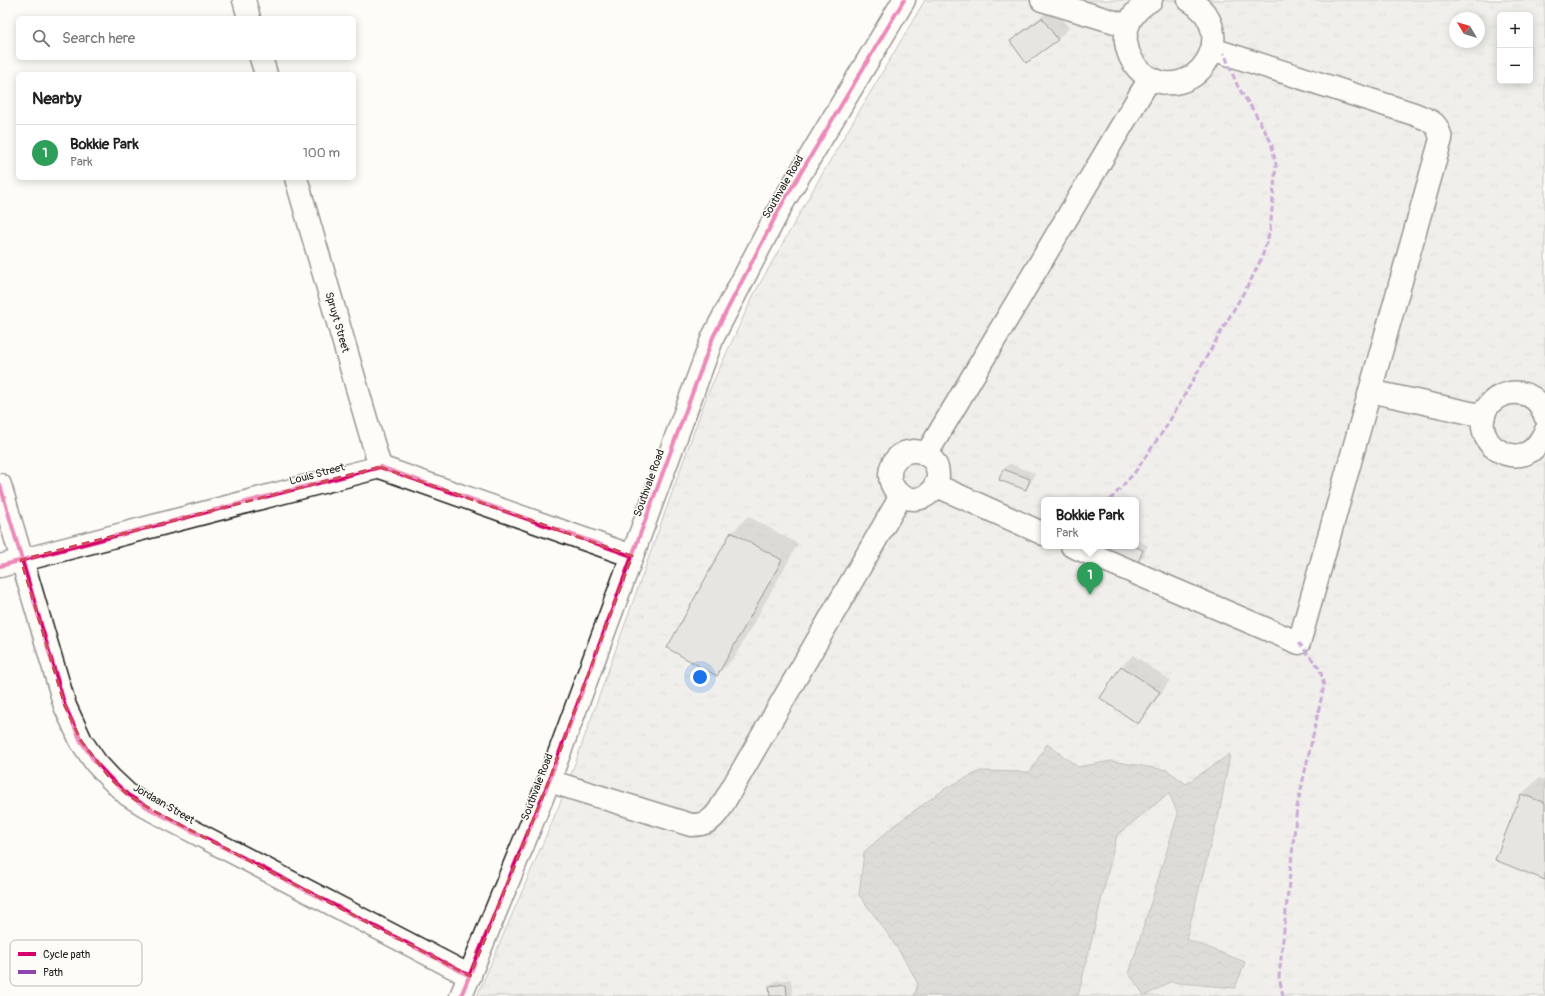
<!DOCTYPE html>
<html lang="en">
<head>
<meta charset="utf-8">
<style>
  body { margin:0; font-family:Pangolin,sans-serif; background:#f2f2f2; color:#222 }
  .controls { position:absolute; right:12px; top:12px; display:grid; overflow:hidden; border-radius:6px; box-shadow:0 2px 10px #0003 }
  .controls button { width:36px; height:36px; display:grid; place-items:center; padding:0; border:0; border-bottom:1px solid #e0e0e0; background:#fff; color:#222; font:20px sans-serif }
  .compass { position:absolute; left:1449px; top:12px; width:36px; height:36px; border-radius:50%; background:#fff; box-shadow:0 2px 10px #0003; rotate:308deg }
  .you { position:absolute; left:700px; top:677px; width:14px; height:14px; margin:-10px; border:3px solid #fff; border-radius:50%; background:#1a73e8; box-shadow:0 0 0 6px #1a73e833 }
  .badge { display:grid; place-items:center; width:26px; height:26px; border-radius:50%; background:#1a73e8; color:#fff; font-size:13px; font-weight:700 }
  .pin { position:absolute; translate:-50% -33px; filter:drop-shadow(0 1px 2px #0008) }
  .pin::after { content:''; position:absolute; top:21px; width:14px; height:12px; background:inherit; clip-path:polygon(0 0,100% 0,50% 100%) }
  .popup { position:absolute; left:1041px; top:497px; width:98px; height:52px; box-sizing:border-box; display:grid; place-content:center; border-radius:6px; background:#fff; filter:drop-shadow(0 1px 3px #0005); font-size:13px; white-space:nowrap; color:#767676 }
  .popup b { font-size:15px; color:#222 }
  .popup::after { content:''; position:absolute; left:50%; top:100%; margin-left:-8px; border:8px solid transparent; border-top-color:#fff }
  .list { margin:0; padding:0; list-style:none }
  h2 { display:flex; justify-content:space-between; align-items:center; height:52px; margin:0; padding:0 16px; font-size:17px }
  h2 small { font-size:13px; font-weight:400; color:#767676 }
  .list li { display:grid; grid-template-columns:26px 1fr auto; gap:12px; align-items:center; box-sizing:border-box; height:56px; padding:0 16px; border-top:1px solid #e0e0e0 }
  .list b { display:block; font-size:15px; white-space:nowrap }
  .list p { margin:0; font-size:13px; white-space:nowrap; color:#767676 }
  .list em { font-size:13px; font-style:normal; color:#767676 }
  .icon { flex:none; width:22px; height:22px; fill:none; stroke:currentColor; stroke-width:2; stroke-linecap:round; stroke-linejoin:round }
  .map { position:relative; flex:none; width:1545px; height:996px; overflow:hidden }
  .search { position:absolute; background:#fff; box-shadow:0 2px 10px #0003; left:16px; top:16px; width:340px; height:44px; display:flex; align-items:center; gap:10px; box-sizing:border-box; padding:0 14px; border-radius:6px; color:#767676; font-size:15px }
  .panel { position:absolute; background:#fff; box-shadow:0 2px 10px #0003; left:16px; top:72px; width:340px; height:108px; border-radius:6px }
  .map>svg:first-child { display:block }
</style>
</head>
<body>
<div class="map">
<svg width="1545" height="996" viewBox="0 0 1545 996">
  <defs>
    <pattern id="park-tufts" width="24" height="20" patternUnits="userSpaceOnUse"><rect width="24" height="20" fill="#e0dfdb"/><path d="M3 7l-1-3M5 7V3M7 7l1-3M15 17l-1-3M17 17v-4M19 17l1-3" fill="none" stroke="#c0bfbb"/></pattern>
    <pattern id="water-waves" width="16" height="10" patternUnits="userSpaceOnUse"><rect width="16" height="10" fill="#b7b6b2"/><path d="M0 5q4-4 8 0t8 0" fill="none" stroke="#9d9c98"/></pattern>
  </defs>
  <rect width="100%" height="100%" fill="#fdfcf7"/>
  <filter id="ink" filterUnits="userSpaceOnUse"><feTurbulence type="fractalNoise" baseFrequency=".025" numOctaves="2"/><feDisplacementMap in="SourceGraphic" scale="8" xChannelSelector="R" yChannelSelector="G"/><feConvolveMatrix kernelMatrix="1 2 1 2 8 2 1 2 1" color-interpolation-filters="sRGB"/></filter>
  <g filter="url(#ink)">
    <path fill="url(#park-tufts)" stroke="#7e7e7c" fill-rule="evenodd" d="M 925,0 L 1545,0 L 1545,996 L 477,996 L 564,794 L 707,395 L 754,294 L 818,181 ZM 1500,15 L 1530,15 L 1530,81 L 1500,81 ZM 1455,18 L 1479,18 L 1479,42 L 1455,42 ZM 1044,500 L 1136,500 L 1136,546 L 1044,546 Z"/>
    <path fill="url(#water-waves)" stroke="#797876" d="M 1047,744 L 1078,767 L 1111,761 L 1167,770 L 1186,784 L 1230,754 L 1220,809 L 1186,939 L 1245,962 L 1235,988 L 1170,982 L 1145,996 L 1129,974 L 1178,814 L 1169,793 L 1117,835 L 1078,996 L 914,996 L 918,984 C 902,952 881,924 859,895 L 864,852 L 896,824 L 946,788 L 980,771 L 1030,772 Z"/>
    <path fill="#0003" d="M 1054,7 L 1069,28 L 1058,39 L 1026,62 L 1012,41 L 1023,30 Z
      M 1009,464 L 1035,473 L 1031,483 L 1026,489 L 1000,479 L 1004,469 Z
      M 748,516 L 798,544 L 734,658 L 717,674 L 732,533 Z
      M 1136,540 L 1148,545 L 1143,557 L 1137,562 L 1104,546 L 1136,546 Z
      M 1133,655 L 1170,680 L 1149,711 L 1138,723 L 1101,698 L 1122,666 Z
      M 1539,778 L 1545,780 L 1545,879 L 1496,859 L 1522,794 Z
      M 791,979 L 793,996 L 771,996 L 770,986 L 775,981 Z"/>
    <path fill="#cccbc8" stroke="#1c1c1c" d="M 1042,18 L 1058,40 L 1026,63 L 1010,41 Z
      M 1003,469 L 1030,479 L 1026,490 L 999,480 Z
      M 731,532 L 782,560 L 717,676 L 667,648 Z
      M 1103,546 L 1133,546 L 1143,550 L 1138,563 L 1102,548 Z
      M 1121,666 L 1160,692 L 1138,724 L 1100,698 Z
      M 1521,794 L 1545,803 L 1545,880 L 1495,860 Z
      M 786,984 L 787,996 L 770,996 L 769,986 Z"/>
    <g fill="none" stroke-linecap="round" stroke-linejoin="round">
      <defs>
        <g id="minor">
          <path d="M 244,0 L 249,18"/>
          <path d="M 1042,0 L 1128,26"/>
          <path d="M 1151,0 C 1136,9 1124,23 1126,42 C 1128,56 1134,67 1145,75 C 1193,108 1245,33 1189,0"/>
          <path d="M 261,58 L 266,74"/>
          <path id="s1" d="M 296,178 L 380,467"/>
          <path d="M 1370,391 L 1484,416"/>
          <path d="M 1545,416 C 1533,375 1473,393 1484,432 C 1486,439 1490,445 1496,449 C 1505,455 1515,457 1525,454 C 1535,450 1540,442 1545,432"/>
          <circle cx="914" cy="475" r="24"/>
          <path d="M 926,455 L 1150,78"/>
          <path d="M 0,485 L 65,706 L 81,741 L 96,763 L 110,778 L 128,795 L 152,810 L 470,976"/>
          <path d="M 935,485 L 1044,534"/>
          <path d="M 1072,546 L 1299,643 L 1441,139 C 1437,120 1430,121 1414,114 L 1212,49"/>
          <path d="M 0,566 L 380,467 L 632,556"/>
          <path d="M 549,781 L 691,825 C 705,825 712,821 720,809 L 901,496"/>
          <path d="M 461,996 L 549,781 L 713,337 L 782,204 L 904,0"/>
        </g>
      </defs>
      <use href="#minor" stroke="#1c1c1c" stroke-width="25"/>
      <use href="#minor" stroke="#fdfcf7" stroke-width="22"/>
      <path stroke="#8e44ad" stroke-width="3" stroke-dasharray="6 3" stroke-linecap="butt" d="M 1110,500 L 1135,472 L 1166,427 L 1252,278 L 1262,257 L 1270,231 L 1276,165 L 1271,142 L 1255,113 L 1238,87 L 1224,53
        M 1283,996 L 1279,977 L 1297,807 L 1324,686 L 1320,669 L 1299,643"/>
      <defs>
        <path id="cycleway" d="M 0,485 L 65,706 L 81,741 L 96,763 L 110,778 L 128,795 L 152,810 L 470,976
          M 0,566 L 380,467 L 632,556
          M 461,996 L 549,781 L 713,337 L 782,204 L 904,0"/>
      </defs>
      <use href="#cycleway" stroke="#fdfcf7" stroke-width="6"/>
      <use href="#cycleway" stroke="#d6006c" stroke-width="4"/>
    </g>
  </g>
  <path d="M0 0H1545V996H0ZM 380,467 L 632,556 L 549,781 L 470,976 L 152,810 L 128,795 L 110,778 L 81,741 L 65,706 L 21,560 Z" fill="#fdfcf7" fill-opacity=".55" fill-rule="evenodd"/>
  <path fill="none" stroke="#d1495b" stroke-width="3" stroke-dasharray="8 5" stroke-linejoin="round" d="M 380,467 L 632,556 L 549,781 L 470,976 L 152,810 L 128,795 L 110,778 L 81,741 L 65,706 L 21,560 Z"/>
  <g text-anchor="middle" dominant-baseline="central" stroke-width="3" stroke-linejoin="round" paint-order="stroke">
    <g font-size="11" fill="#1c1c1c" stroke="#fdfcf7">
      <text transform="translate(783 187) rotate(-60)">Southvale Road</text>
      <text stroke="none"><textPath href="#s1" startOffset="150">Spruyt Street</textPath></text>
      <text transform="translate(317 474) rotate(-15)">Louis Street</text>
      <text transform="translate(649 483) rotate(-70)">Southvale Road</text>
      <text transform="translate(537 787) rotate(-69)">Southvale Road</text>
      <text transform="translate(164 804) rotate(30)">Jordaan Street</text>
    </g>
  </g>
  <rect x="10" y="940" width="132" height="46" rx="6" fill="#fdfcf7" stroke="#bab9b5" stroke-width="1"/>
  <rect x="18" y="952" width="18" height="4" fill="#d6006c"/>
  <rect x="18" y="970" width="18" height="4" fill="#8e44ad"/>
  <g font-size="11" fill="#1c1c1c">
    <text x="43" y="958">Cycle path</text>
    <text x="43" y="976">Path</text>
  </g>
</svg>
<div class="controls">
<button>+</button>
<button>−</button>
</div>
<svg class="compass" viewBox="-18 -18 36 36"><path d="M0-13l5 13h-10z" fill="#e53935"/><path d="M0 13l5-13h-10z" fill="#767676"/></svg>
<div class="you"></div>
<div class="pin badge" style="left:1090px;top:595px;background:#2e9e5b">1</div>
<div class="popup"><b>Bokkie Park</b>Park</div>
<div class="search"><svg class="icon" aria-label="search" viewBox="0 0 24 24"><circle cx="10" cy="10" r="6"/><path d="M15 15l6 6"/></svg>Search here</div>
<section class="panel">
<h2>Nearby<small></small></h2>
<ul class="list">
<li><span class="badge" style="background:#2e9e5b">1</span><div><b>Bokkie Park</b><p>Park</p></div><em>100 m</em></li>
</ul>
</section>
</div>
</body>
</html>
